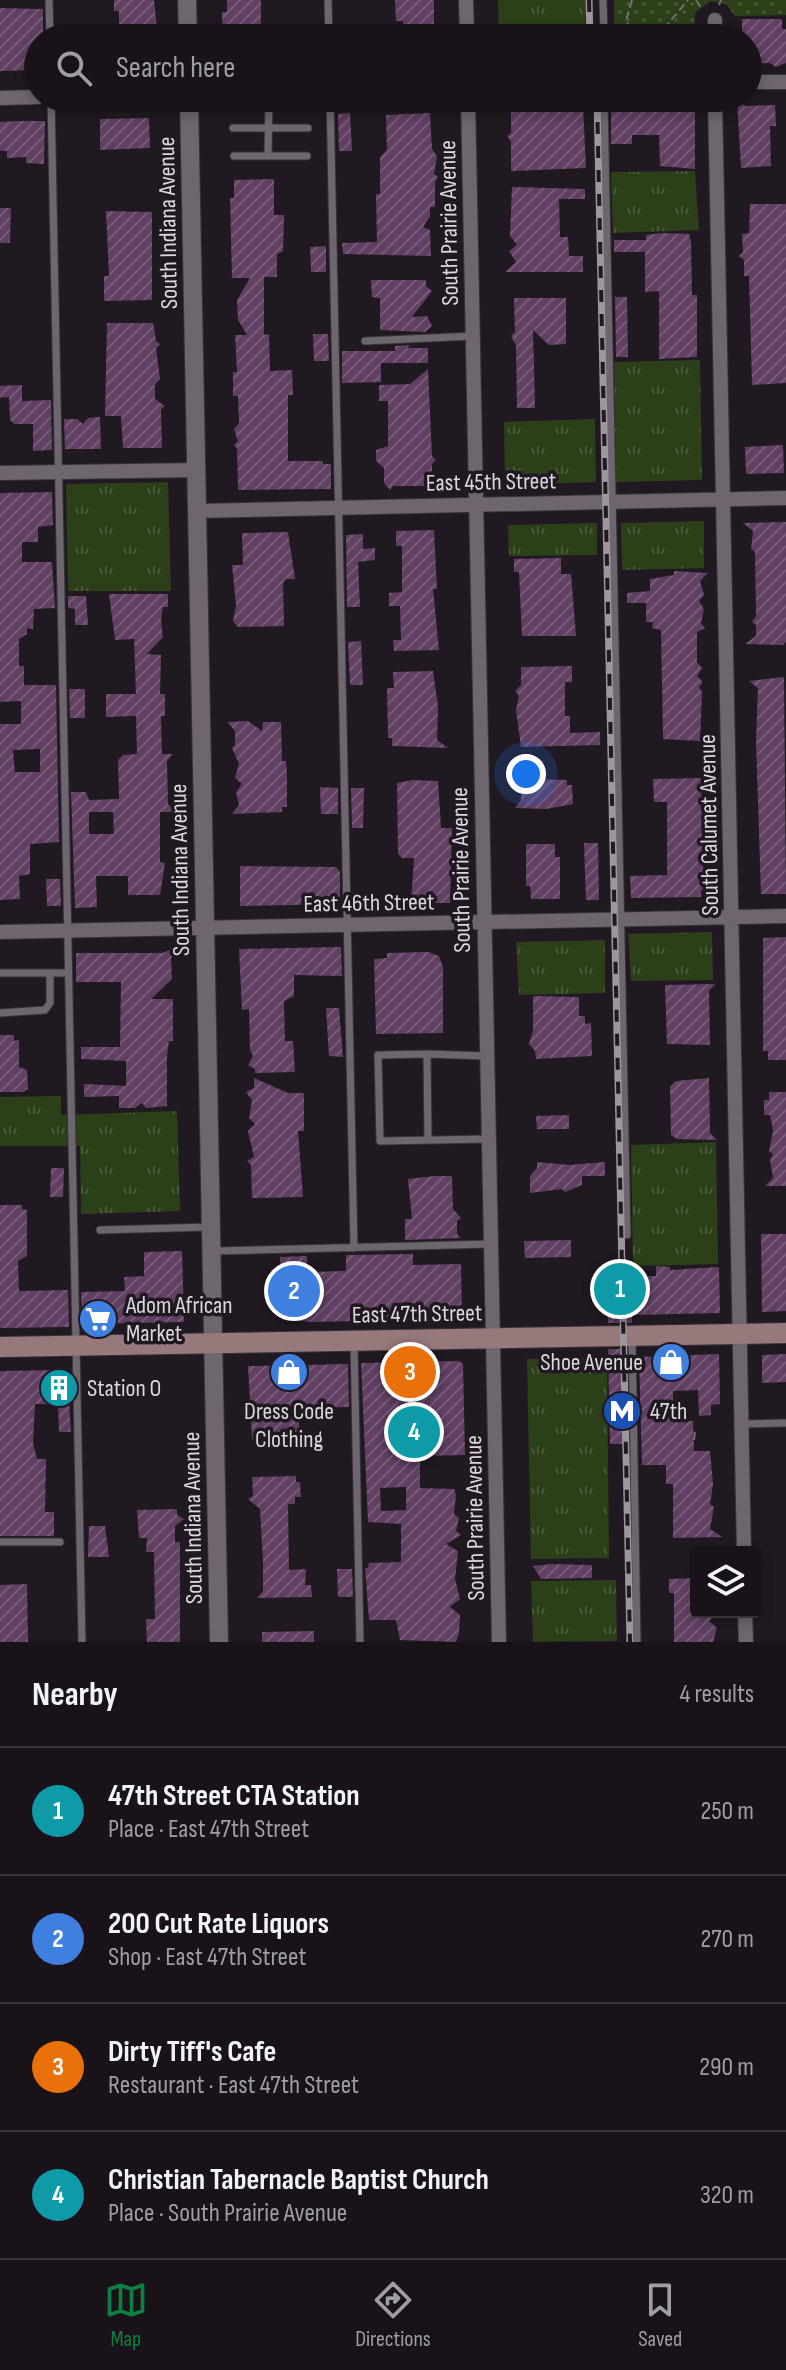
<!DOCTYPE html>
<html lang="en">
<head>
<meta charset="utf-8">
<style>
  body { margin:0; font-family:"Sofia Sans Condensed",sans-serif; background:#262026; color:#f1f3f6 }
  .controls { position:absolute; right:24px; bottom:24px; display:grid; overflow:hidden; border-radius:8px; box-shadow:0 4px 12px #0003 }
  .controls button { width:72px; height:72px; display:grid; place-items:center; padding:0; border:0; border-bottom:2px solid #373238; background:#191319; color:#f1f3f6; font:40px sans-serif }
  .you { position:absolute; left:526px; top:774px; width:28px; height:28px; margin:-20px; border:6px solid #fff; border-radius:50%; background:#1a73e8; box-shadow:0 0 0 12px #1a73e833 }
  .badge { display:grid; place-items:center; width:52px; height:52px; border-radius:50%; background:#0b8043; color:#fff; font-size:26px; font-weight:700 }
  .pin { position:absolute; translate:-50% -50%; border:4px solid #fff; box-shadow:0 2px 8px #0006 }
  .list { margin:0; padding:0; list-style:none }
  h2 { display:flex; justify-content:space-between; align-items:center; height:104px; margin:0; padding:0 32px; font-size:34px }
  h2 small { font-size:26px; font-weight:400; color:#9f9ea2 }
  .list li { display:grid; grid-template-columns:52px 1fr auto; gap:24px; align-items:center; box-sizing:border-box; height:128px; padding:0 32px; border-top:2px solid #373238 }
  .list b { display:block; font-size:30px; white-space:nowrap }
  .list p { margin:0; font-size:26px; white-space:nowrap; color:#9f9ea2 }
  .list em { font-size:26px; font-style:normal; color:#9f9ea2 }
  .icon { flex:none; width:44px; height:44px; fill:none; stroke:currentColor; stroke-width:2; stroke-linecap:round; stroke-linejoin:round }
  .map { position:relative; flex:none; width:786px; height:1642px; overflow:hidden }
  .search { position:absolute; background:#191319; box-shadow:0 4px 12px #0003; left:24px; right:24px; top:24px; height:88px; display:flex; align-items:center; gap:20px; box-sizing:border-box; padding:0 28px; border-radius:44px; color:#9f9ea2; font-size:30px }
  .sheet { height:616px; background:#191319 }
  nav { display:flex; justify-content:space-around; align-items:center; box-sizing:border-box; height:112px; border-top:2px solid #373238; background:#191319; font-size:22px; color:#9f9ea2 }
  nav a { display:grid; justify-items:center; gap:4px }
  nav .on { color:#0b8043 }
  .map>svg:first-child { display:block }
</style>
</head>
<body>
<div class="map">
<svg width="786" height="1642" viewBox="0 0 786 1642">
  <defs>
    <pattern id="grass-tufts" width="24" height="20" patternUnits="userSpaceOnUse" patternTransform="scale(2)"><rect width="24" height="20" fill="#2b3f19"/><path d="M3 7l-1-3M5 7V3M7 7l1-3M15 17l-1-3M17 17v-4M19 17l1-3" fill="none" stroke="#495a3a"/></pattern>
    <pattern id="park-dots" width="8" height="8" patternUnits="userSpaceOnUse" patternTransform="scale(2)"><rect width="8" height="8" fill="#2b3f19"/><path d="M2 2h.1M6 6h.1" fill="none" stroke="#495a3a" stroke-width="1.8" stroke-linecap="round"/></pattern>
    <pattern id="building-hatch" width="6" height="6" patternUnits="userSpaceOnUse" patternTransform="scale(2)"><rect width="6" height="6" fill="#603f62"/><path d="M-1 1l2-2M0 6l6-6M5 7l2-2" fill="none" stroke="#765a78"/></pattern>
  </defs>
  <rect width="100%" height="100%" fill="#211921"/>
  <path fill="url(#grass-tufts)" d="M 498,0 L 585,0 L 586,38 L 499,38 Z
    M 695,171 L 699,230 L 613,233 L 611,172 Z
    M 700,360 L 702,480 L 616,482 L 614,362 Z
    M 595,419 L 596,482 L 505,485 L 504,422 Z
    M 168,482 L 171,591 L 68,591 L 66,484 Z
    M 704,521 L 704,568 L 622,570 L 621,523 Z
    M 597,523 L 597,555 L 509,556 L 508,525 Z
    M 712,932 L 713,980 L 631,981 L 628,934 Z
    M 605,940 L 605,993 L 519,995 L 516,942 Z
    M 61,1096 L 61,1115 L 177,1111 L 180,1211 L 81,1214 L 80,1146 L 0,1146 L 0,1097 Z
    M 716,1142 L 718,1264 L 633,1266 L 631,1145 Z
    M 607,1358 L 609,1558 L 531,1559 L 527,1359 Z
    M 616,1580 L 617,1641 L 533,1642 L 531,1581 Z"/>
  <path fill="url(#park-dots)" d="M 614,0 L 786,0 L 786,15 L 735,16 L 726,4 L 710,1 L 695,13 L 694,38 L 614,38 Z"/>
  <path fill="url(#building-hatch)" fill-rule="evenodd" d="M 114,0 L 154,0 L 158,38 L 119,38 L 119,11 L 114,11 Z
    M 227,0 L 261,0 L 261,33 L 254,33 L 254,38 L 223,38 L 222,12 L 227,12 Z
    M 395,0 L 434,0 L 434,38 L 403,38 L 403,21 L 396,21 Z
    M 0,8 L 43,9 L 43,38 L 38,38 L 38,70 L 0,71 Z
    M 742,19 L 782,19 L 782,29 L 786,29 L 786,63 L 776,67 L 770,63 L 748,64 L 748,38 L 742,38 Z
    M 737,100 L 745,106 L 775,105 L 776,126 L 770,126 L 771,166 L 741,168 Z
    M 570,106 L 583,106 L 586,168 L 511,171 L 511,141 L 507,136 L 511,133 L 511,111 L 570,110 Z
    M 695,108 L 695,169 L 660,166 L 659,135 L 632,135 L 632,144 L 611,144 L 611,110 Z
    M 350,113 L 352,151 L 339,151 L 338,114 Z
    M 430,113 L 432,149 L 437,156 L 434,174 L 438,177 L 435,182 L 435,207 L 430,207 L 430,216 L 423,227 L 430,230 L 431,256 L 343,254 L 342,243 L 377,242 L 376,194 L 380,194 L 380,157 L 387,150 L 386,115 Z
    M 149,118 L 150,148 L 100,150 L 100,119 Z
    M 20,121 L 45,121 L 44,164 L 26,163 L 26,157 L 7,158 L 7,151 L 0,151 L 0,122 Z
    M 274,179 L 274,215 L 284,215 L 283,251 L 277,254 L 277,277 L 264,277 L 264,335 L 269,334 L 270,371 L 292,370 L 293,395 L 288,395 L 288,461 L 323,461 L 323,464 L 331,464 L 331,489 L 238,490 L 237,448 L 234,445 L 238,441 L 234,429 L 239,423 L 238,396 L 233,396 L 233,372 L 237,372 L 235,335 L 247,335 L 238,320 L 237,300 L 250,278 L 232,278 L 230,198 L 234,198 L 234,180 Z
    M 512,187 L 585,189 L 585,199 L 559,199 L 560,237 L 568,237 L 569,256 L 583,256 L 583,272 L 505,272 L 516,262 L 509,251 L 517,245 L 510,236 Z
    M 750,204 L 786,204 L 786,383 L 752,385 L 749,276 L 744,276 L 744,260 L 739,256 L 743,252 L 742,234 L 749,233 Z
    M 0,208 L 11,208 L 10,243 L 0,243 Z
    M 106,211 L 152,212 L 152,300 L 104,301 L 104,276 L 109,276 Z
    M 663,233 L 689,234 L 691,242 L 692,295 L 697,295 L 697,357 L 659,359 L 659,291 L 645,292 L 645,252 L 614,252 L 614,240 L 646,240 L 646,235 Z
    M 326,246 L 326,272 L 311,272 L 310,247 Z
    M 371,280 L 426,280 L 426,286 L 432,291 L 412,317 L 427,316 L 432,326 L 425,332 L 380,330 L 380,298 L 372,297 Z
    M 615,297 L 627,297 L 628,357 L 616,357 Z
    M 514,298 L 566,298 L 566,344 L 549,345 L 533,330 L 535,408 L 517,408 L 516,345 L 511,336 L 515,332 Z
    M 107,323 L 153,323 L 156,341 L 160,344 L 156,348 L 160,379 L 155,384 L 155,399 L 165,406 L 161,409 L 162,448 L 123,448 L 121,416 L 105,416 Z
    M 313,334 L 328,334 L 329,361 L 314,361 Z
    M 410,345 L 407,348 L 428,348 L 428,363 L 381,363 L 381,382 L 342,383 L 342,351 L 395,351 L 395,346 Z
    M 428,369 L 432,456 L 436,460 L 432,464 L 432,486 L 393,486 L 390,490 L 384,483 L 384,468 L 376,461 L 376,450 L 388,446 L 388,401 L 379,401 L 379,385 L 410,384 Z
    M 22,385 L 22,401 L 51,400 L 52,450 L 33,451 L 33,424 L 14,424 L 10,420 L 9,397 L 0,398 L 0,386 Z
    M 100,417 L 101,449 L 65,449 L 64,419 L 77,419 L 83,424 L 88,418 Z
    M 783,445 L 784,473 L 746,474 L 745,447 Z
    M 52,492 L 53,525 L 38,527 L 38,542 L 22,542 L 22,562 L 52,562 L 55,608 L 34,609 L 33,629 L 27,628 L 27,634 L 19,639 L 19,666 L 24,666 L 24,685 L 56,685 L 59,842 L 30,844 L 30,874 L 19,876 L 20,899 L 0,900 L 0,724 L 21,724 L 21,701 L 0,702 L 0,493 ZM 40,749 L 40,772 L 15,772 L 13,750 Z
    M 786,522 L 786,641 L 783,645 L 745,644 L 756,636 L 756,625 L 752,622 L 756,616 L 755,552 L 751,549 L 753,531 L 743,523 Z
    M 434,530 L 437,589 L 433,589 L 439,650 L 394,651 L 393,640 L 401,640 L 400,606 L 389,606 L 389,593 L 402,592 L 402,546 L 396,546 L 396,531 Z
    M 288,532 L 295,579 L 286,579 L 283,583 L 284,626 L 238,627 L 233,621 L 236,605 L 232,565 L 243,565 L 242,533 Z
    M 363,534 L 363,549 L 375,548 L 375,560 L 358,562 L 360,607 L 347,607 L 346,535 Z
    M 561,558 L 561,574 L 571,574 L 576,636 L 522,636 L 519,572 L 514,572 L 514,559 Z
    M 674,571 L 708,573 L 700,581 L 704,595 L 699,601 L 704,609 L 701,623 L 705,628 L 697,632 L 697,662 L 702,668 L 697,676 L 703,682 L 699,687 L 702,692 L 700,741 L 663,739 L 661,630 L 652,628 L 653,622 L 646,622 L 646,603 L 627,603 L 627,593 L 650,591 L 650,579 L 674,575 Z
    M 109,594 L 168,594 L 168,607 L 163,607 L 161,620 L 163,637 L 147,654 L 161,655 L 160,694 L 165,694 L 165,716 L 161,716 L 162,754 L 173,754 L 167,761 L 168,804 L 175,812 L 160,812 L 160,862 L 165,863 L 160,895 L 128,895 L 128,876 L 96,876 L 97,907 L 75,908 L 71,792 L 86,792 L 89,800 L 119,799 L 118,760 L 123,755 L 137,754 L 136,716 L 106,717 L 106,694 L 136,694 L 134,639 L 115,640 ZM 89,812 L 113,812 L 114,834 L 89,834 Z
    M 68,596 L 86,596 L 88,625 L 75,625 L 75,609 L 68,608 Z
    M 361,641 L 363,685 L 350,685 L 348,642 Z
    M 572,666 L 572,682 L 565,682 L 565,716 L 570,716 L 570,733 L 600,732 L 600,745 L 521,747 L 516,710 L 519,696 L 515,691 L 521,685 L 521,667 Z
    M 433,671 L 438,706 L 437,740 L 448,748 L 392,746 L 392,738 L 388,738 L 387,688 L 394,688 L 393,672 Z
    M 784,677 L 786,894 L 761,894 L 756,741 L 758,688 L 749,681 Z
    M 69,689 L 85,689 L 85,718 L 70,718 Z
    M 248,721 L 262,731 L 263,722 L 281,722 L 282,761 L 286,761 L 287,773 L 287,807 L 282,807 L 282,812 L 232,814 L 239,805 L 236,792 L 242,784 L 235,778 L 239,764 L 232,748 L 235,745 L 235,731 L 227,722 Z
    M 701,778 L 704,890 L 701,891 L 701,897 L 631,898 L 630,876 L 667,875 L 667,802 L 654,802 L 653,779 Z
    M 537,779 L 567,780 L 567,785 L 572,785 L 573,804 L 546,809 L 515,808 L 521,800 L 522,781 Z
    M 413,780 L 438,781 L 441,828 L 452,828 L 450,903 L 411,903 L 414,858 L 402,858 L 398,854 L 397,783 Z
    M 320,787 L 338,788 L 338,814 L 321,814 Z
    M 351,788 L 364,788 L 363,828 L 352,828 Z
    M 584,843 L 598,843 L 599,900 L 586,900 Z
    M 526,844 L 555,844 L 555,857 L 560,857 L 560,899 L 531,899 L 530,886 L 526,886 Z
    M 240,866 L 336,867 L 340,872 L 340,904 L 240,906 Z
    M 46,879 L 60,879 L 61,906 L 47,906 Z
    M 786,937 L 786,1060 L 768,1060 L 768,1051 L 763,1051 L 763,938 Z
    M 177,947 L 171,959 L 172,979 L 151,999 L 173,999 L 173,1041 L 169,1041 L 167,1055 L 167,1106 L 146,1108 L 142,1103 L 135,1108 L 119,1108 L 119,1096 L 84,1097 L 84,1084 L 126,1086 L 126,1061 L 81,1059 L 81,1047 L 120,1047 L 121,982 L 76,982 L 76,953 L 162,953 Z
    M 341,947 L 342,976 L 294,975 L 294,996 L 284,1001 L 285,1041 L 293,1041 L 295,1072 L 255,1073 L 255,1069 L 248,1065 L 253,1056 L 250,1050 L 249,1009 L 242,1010 L 239,949 Z
    M 428,952 L 439,956 L 443,967 L 443,1033 L 376,1034 L 374,959 L 387,958 L 387,953 Z
    M 715,984 L 709,991 L 710,1045 L 667,1044 L 665,985 Z
    M 533,996 L 579,997 L 579,1016 L 585,1016 L 585,1024 L 591,1023 L 592,1056 L 536,1059 L 535,1051 L 529,1044 L 533,1031 Z
    M 326,1008 L 339,1008 L 343,1057 L 329,1056 Z
    M 0,1035 L 14,1035 L 14,1041 L 19,1040 L 19,1067 L 27,1070 L 28,1089 L 23,1092 L 0,1092 Z
    M 254,1078 L 288,1093 L 304,1093 L 304,1131 L 298,1131 L 303,1197 L 252,1198 L 251,1165 L 247,1161 L 254,1157 L 248,1131 L 255,1124 L 249,1118 L 252,1100 L 246,1092 L 254,1088 Z
    M 709,1078 L 710,1133 L 717,1140 L 677,1139 L 671,1135 L 670,1086 L 676,1081 Z
    M 769,1092 L 786,1092 L 786,1186 L 765,1186 L 773,1178 L 770,1160 L 773,1154 L 769,1151 L 773,1131 L 770,1115 L 764,1115 L 764,1100 L 769,1100 Z
    M 569,1115 L 569,1129 L 537,1129 L 536,1116 Z
    M 537,1162 L 569,1165 L 605,1162 L 605,1176 L 582,1176 L 582,1185 L 565,1192 L 562,1189 L 530,1193 L 530,1176 L 537,1168 Z
    M 51,1168 L 64,1168 L 63,1197 L 50,1197 Z
    M 434,1176 L 452,1176 L 453,1209 L 461,1218 L 457,1221 L 457,1234 L 461,1238 L 405,1240 L 405,1219 L 412,1219 L 408,1179 Z
    M 0,1205 L 22,1205 L 22,1209 L 27,1210 L 27,1256 L 18,1261 L 19,1291 L 68,1290 L 69,1327 L 0,1328 Z
    M 761,1234 L 786,1234 L 786,1311 L 762,1312 Z
    M 571,1240 L 571,1257 L 525,1258 L 524,1241 Z
    M 182,1251 L 184,1322 L 82,1324 L 81,1292 L 125,1291 L 124,1277 L 144,1276 L 144,1252 Z
    M 413,1254 L 413,1265 L 461,1264 L 462,1319 L 310,1322 L 281,1318 L 280,1257 L 307,1256 L 307,1272 L 346,1271 L 346,1255 Z
    M 656,1266 L 670,1267 L 670,1270 L 719,1267 L 720,1313 L 632,1315 L 632,1323 L 608,1323 L 606,1271 L 632,1271 L 632,1276 L 656,1276 Z
    M 608,1349 L 626,1349 L 627,1444 L 610,1444 Z
    M 719,1354 L 720,1404 L 711,1405 L 711,1415 L 699,1416 L 698,1390 L 673,1391 L 674,1422 L 693,1421 L 694,1451 L 710,1451 L 713,1484 L 710,1504 L 714,1507 L 710,1529 L 722,1537 L 673,1538 L 673,1484 L 666,1484 L 666,1465 L 642,1465 L 639,1357 Z
    M 786,1354 L 786,1382 L 762,1383 L 762,1355 Z
    M 459,1361 L 463,1364 L 465,1455 L 420,1456 L 420,1488 L 454,1489 L 456,1495 L 454,1514 L 459,1518 L 456,1531 L 461,1535 L 446,1544 L 458,1551 L 455,1579 L 460,1599 L 450,1607 L 460,1615 L 459,1633 L 456,1642 L 400,1640 L 396,1620 L 369,1620 L 365,1568 L 368,1568 L 369,1563 L 401,1562 L 401,1524 L 368,1522 L 361,1363 ZM 406,1487 L 406,1510 L 381,1511 L 380,1488 Z
    M 348,1364 L 349,1407 L 299,1408 L 299,1439 L 262,1442 L 252,1439 L 248,1366 Z
    M 67,1370 L 71,1432 L 59,1432 L 58,1404 L 35,1404 L 33,1443 L 37,1459 L 46,1459 L 45,1512 L 54,1512 L 54,1536 L 0,1536 L 0,1371 Z
    M 296,1476 L 296,1482 L 300,1482 L 301,1497 L 295,1497 L 295,1504 L 288,1504 L 289,1570 L 306,1569 L 305,1585 L 311,1585 L 312,1597 L 257,1598 L 263,1591 L 263,1562 L 260,1509 L 248,1499 L 253,1496 L 252,1477 Z
    M 177,1509 L 177,1515 L 184,1519 L 175,1526 L 175,1542 L 180,1542 L 180,1642 L 147,1642 L 146,1619 L 155,1619 L 154,1552 L 146,1552 L 147,1538 L 139,1538 L 137,1510 Z
    M 89,1526 L 105,1526 L 109,1557 L 88,1557 Z
    M 552,1564 L 592,1565 L 592,1578 L 541,1579 L 533,1566 Z
    M 337,1569 L 352,1569 L 353,1597 L 338,1597 Z
    M 696,1578 L 696,1612 L 720,1612 L 709,1621 L 717,1628 L 713,1642 L 674,1642 L 674,1593 L 669,1593 L 669,1579 Z
    M 27,1584 L 28,1642 L 0,1642 L 0,1585 Z
    M 314,1631 L 314,1642 L 262,1642 L 262,1632 Z"/>
  <g fill="none" stroke-linecap="round" stroke-linejoin="round">
    <defs>
      <path id="service" d="M 49,0 L 50,38
        M 328,0 L 329,38
        M 603,0 L 604,38
        M 51,98 L 82,1642
        M 330,98 L 354,1248
        M 604,98 L 627,1235
        M 233,128 L 308,128
        M 234,156 L 268,156 L 269,98
        M 268,156 L 307,156
        M 365,341 L 473,336
        M 0,973 L 68,973
        M 0,1013 L 45,1010 L 50,1003 L 50,973
        M 427,1054 L 487,1056
        M 428,1140 L 427,1054 L 378,1055 L 380,1141 L 488,1139
        M 100,1230 L 209,1227
        M 214,1251 L 491,1244
        M 632,1336 L 637,1642
        M 354,1343 L 360,1642
        M 743,1424 L 786,1423
        M 0,1542 L 60,1542"/>
      <path id="minor" d="M 466,0 L 467,38
        M 715,38 L 715,20
        M 748,82 L 786,82
        M 0,98 L 38,97
        M 468,98 L 499,1642
        M 715,98 L 744,1552
        M 0,473 L 197,470
        M 197,511 L 786,498
        M 0,932 L 786,916
        M 745,1612 L 746,1642"/>
      <path id="tertiary" d="M 187,0 L 188,38
        M 189,98 L 219,1642"/>
      <path id="secondary" d="M 0,1347 L 786,1333"/>
    </defs>
    <use href="#service" stroke="#383339" stroke-width="9"/>
    <use href="#minor" stroke="#383339" stroke-width="16"/>
    <use href="#tertiary" stroke="#383339" stroke-width="20"/>
    <use href="#secondary" stroke="#383339" stroke-width="22"/>
    <path stroke="#777077" stroke-width="2" stroke-dasharray="8 4" stroke-linecap="butt" d="M 632,0 L 626,21 L 637,38
      M 696,0 L 701,8
      M 719,5 L 721,0
      M 656,38 L 688,0
      M 631,1291 L 631,1314
      M 608,1292 L 609,1315
      M 619,1307 L 620,1317
      M 694,1440 L 695,1431"/>
    <use href="#service" stroke="#6e656f" stroke-width="7"/>
    <use href="#minor" stroke="#6e656f" stroke-width="14"/>
    <use href="#tertiary" stroke="#6e656f" stroke-width="18"/>
    <use href="#secondary" stroke="#97787b" stroke-width="20"/>
    <defs>
      <path id="rail" d="M 589,0 L 590,38
        M 597,98 L 630,1642"/>
    </defs>
    <use href="#rail" stroke="#9d979d" stroke-width="7"/>
    <use href="#rail" stroke="#211921" stroke-width="4" stroke-dasharray="12" stroke-linecap="butt"/>
  </g>
  <defs>
    <symbol id="supermarket-disc" viewBox="-11 -11 22 22"><circle r="9.5" fill="#3f7fe0" stroke="#211921"/><path d="M-6-5.5h2.5l.6 2H6L4.5 2H-2.5L-4.4-4H-6ZM-1.5 3.2a1.3 1.3 0 1 0 .1 0ZM3 3.2a1.3 1.3 0 1 0 .1 0Z" fill="#fff"/></symbol>
    <symbol id="shop-disc" viewBox="-11 -11 22 22"><circle r="9.5" fill="#3f7fe0" stroke="#211921"/><path d="M-5-2.5h2.3a2.7 3.5 0 0 1 5.4 0H5L5.5 6h-11ZM-1.5-2.5h3a1.5 2.3 0 0 0-3 0Z" fill="#fff"/></symbol>
    <symbol id="building-disc" viewBox="-11 -11 22 22"><circle r="9.5" fill="#0f9aa8" stroke="#211921"/><path d="M-4-6H4V6H1V3H-1V6H-4ZM-2.5-4.3h1.7v1.8h-1.7ZM.8-4.3h1.7v1.8H.8ZM-2.5-1h1.7V.8h-1.7ZM.8-1h1.7V.8H.8Z" fill="#fff"/></symbol>
    <symbol id="metro-disc" viewBox="-11 -11 22 22"><circle r="9.5" fill="#1a4fb4" stroke="#211921"/><path d="M-5.5 5V-5H-3L0 0L3-5H5.5V5H3V-.5L0 4L-3-.5V5Z" fill="#fff"/></symbol>
  </defs>
  <g fill-rule="evenodd">
    <use href="#supermarket-disc" x="76" y="1297" width="44" height="44"/>
    <use href="#shop-disc" x="649" y="1340" width="44" height="44"/>
    <use href="#shop-disc" x="267" y="1350" width="44" height="44"/>
    <use href="#building-disc" x="37" y="1366" width="44" height="44"/>
    <use href="#metro-disc" x="600" y="1389" width="44" height="44"/>
  </g>
  <g text-anchor="middle" dominant-baseline="central" stroke-width="7" stroke-linejoin="round" paint-order="stroke">
    <g font-size="24" fill="#ddd7dd" stroke="#211921">
      <text transform="translate(168 223) rotate(-91)">South Indiana Avenue</text>
      <text transform="translate(449 223) rotate(-91)">South Prairie Avenue</text>
      <text transform="translate(491 482) rotate(-1)">East 45th Street</text>
      <text transform="translate(709 825) rotate(-91)">South Calumet Avenue</text>
      <text transform="translate(180 870) rotate(-91)">South Indiana Avenue</text>
      <text transform="translate(461 870) rotate(-91)">South Prairie Avenue</text>
      <text transform="translate(369 903) rotate(-1)">East 46th Street</text>
      <text transform="translate(417 1314) rotate(-1)">East 47th Street</text>
      <text transform="translate(193 1518) rotate(-91)">South Indiana Avenue</text>
      <text transform="translate(475 1518) rotate(-91)">South Prairie Avenue</text>
    </g>
    <g font-size="24" fill="#ddd7dd" stroke="#211921" text-anchor="start">
      <text x="126" y="1305">Adom African<tspan x="126" dy="28">Market</tspan></text>
      <text x="643" y="1362" text-anchor="end">Shoe Avenue</text>
      <text x="87" y="1388">Station O</text>
      <text x="289" y="1411" text-anchor="middle">Dress Code<tspan x="289" dy="28">Clothing</tspan></text>
      <text x="650" y="1411">47th</text>
    </g>
  </g>
</svg>
<div class="controls">
<button><svg class="icon" aria-label="layers" viewBox="0 0 24 24"><path d="M12 4l9 5-9 5-9-5zM3 14l9 5 9-5"/></svg></button>
</div>
<div class="you"></div>
<div class="pin badge" style="left:620px;top:1289px;background:#0f9aa8">1</div>
<div class="pin badge" style="left:294px;top:1291px;background:#3f7fe0">2</div>
<div class="pin badge" style="left:410px;top:1372px;background:#e8710a">3</div>
<div class="pin badge" style="left:414px;top:1432px;background:#0f9aa8">4</div>
<div class="search"><svg class="icon" aria-label="search" viewBox="0 0 24 24"><circle cx="10" cy="10" r="6"/><path d="M15 15l6 6"/></svg>Search here</div>
</div>
<section class="sheet">
<h2>Nearby<small>4 results</small></h2>
<ul class="list">
<li><span class="badge" style="background:#0f9aa8">1</span><div><b>47th Street CTA Station</b><p>Place · East 47th Street</p></div><em>250 m</em></li>
<li><span class="badge" style="background:#3f7fe0">2</span><div><b>200 Cut Rate Liquors</b><p>Shop · East 47th Street</p></div><em>270 m</em></li>
<li><span class="badge" style="background:#e8710a">3</span><div><b>Dirty Tiff's Cafe</b><p>Restaurant · East 47th Street</p></div><em>290 m</em></li>
<li><span class="badge" style="background:#0f9aa8">4</span><div><b>Christian Tabernacle Baptist Church</b><p>Place · South Prairie Avenue</p></div><em>320 m</em></li>
</ul>
</section>
<nav>
<a class="on"><svg class="icon" aria-label="map" viewBox="0 0 24 24"><path d="M3 6l6-2 6 2 6-2v14l-6 2-6-2-6 2zM9 4v14M15 6v14"/></svg>Map</a>
<a><svg class="icon" aria-label="directions" viewBox="0 0 24 24"><path d="M12 3l9 9-9 9-9-9zM9 14v-3h6M13 9l2 2-2 2"/></svg>Directions</a>
<a><svg class="icon" aria-label="saved" viewBox="0 0 24 24"><path d="M7 4h10v16l-5-4-5 4z"/></svg>Saved</a>
</nav>
</body>
</html>
